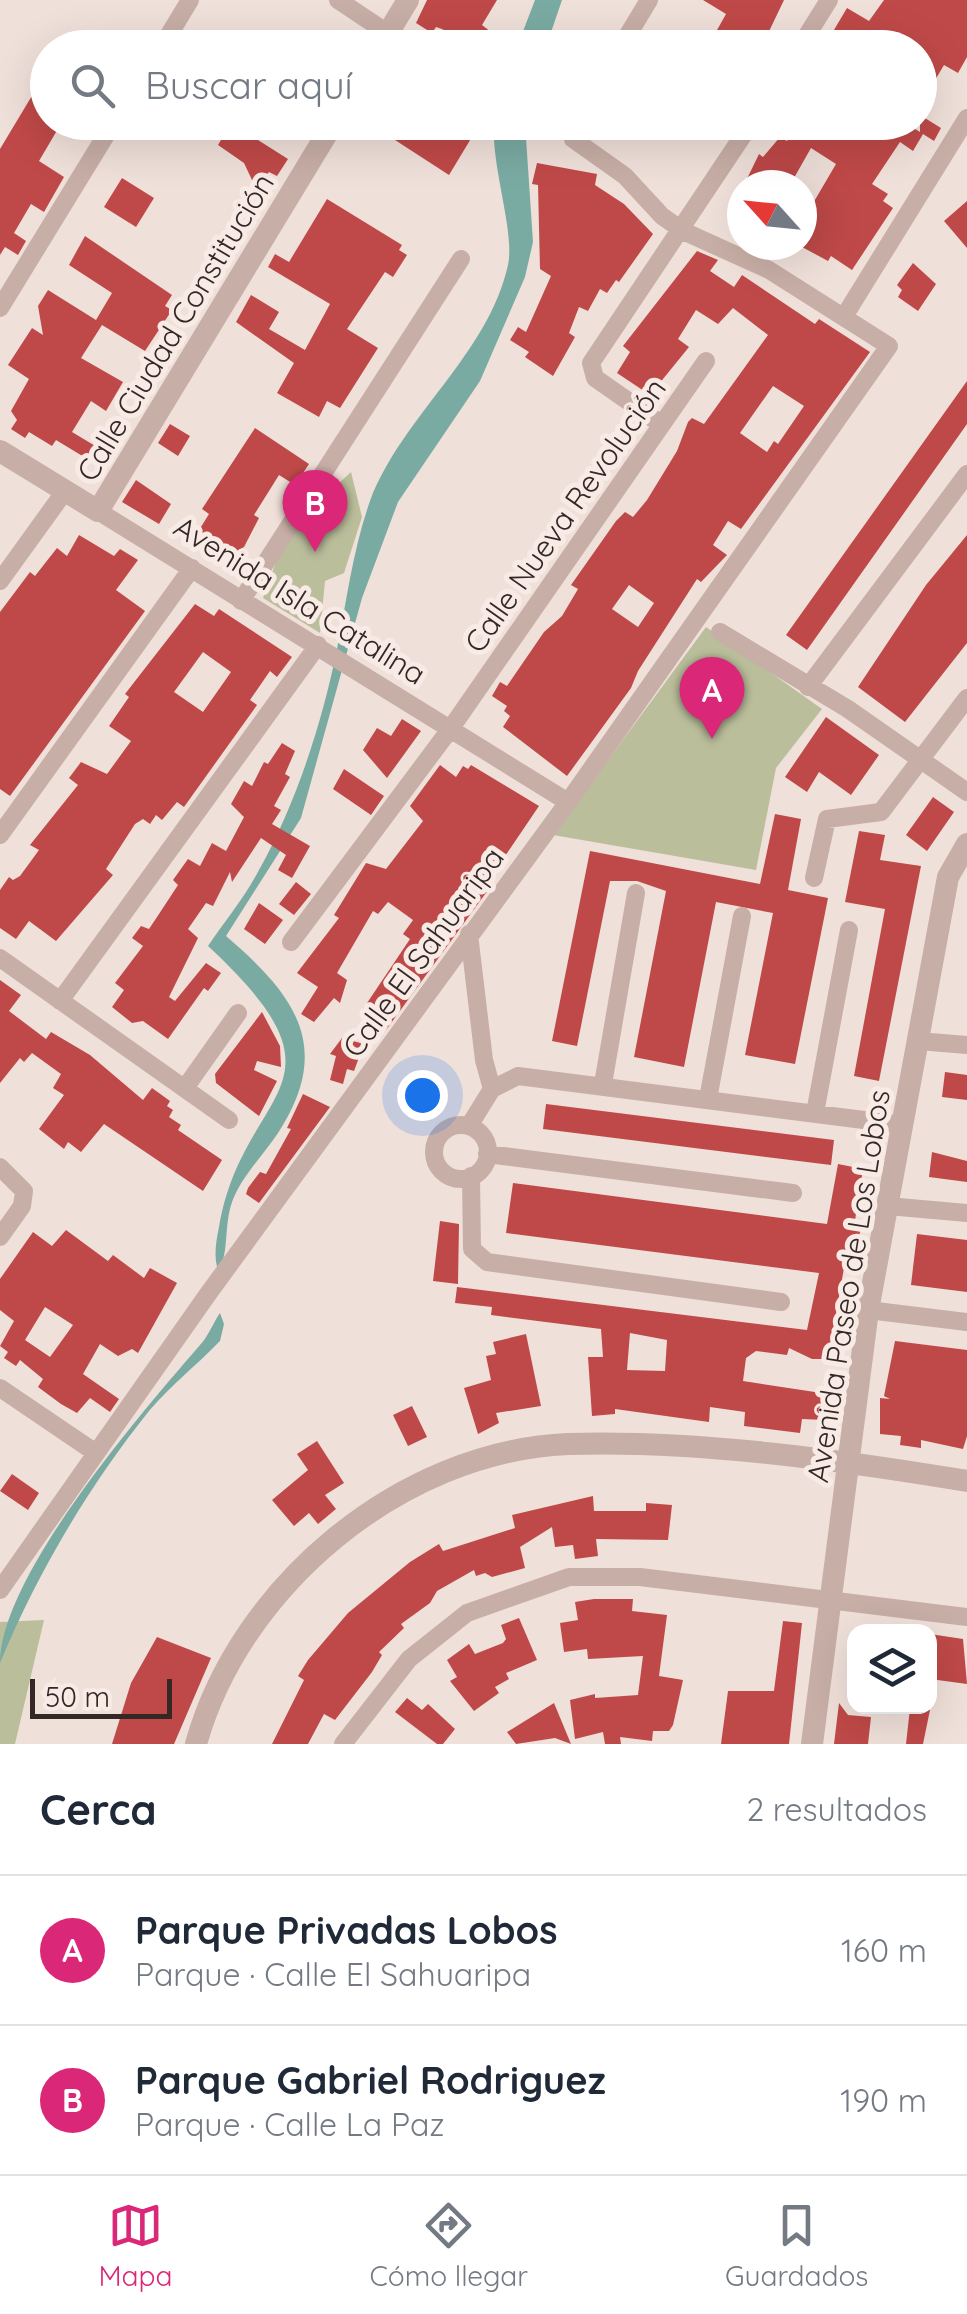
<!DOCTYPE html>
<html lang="es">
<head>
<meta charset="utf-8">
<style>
  body { margin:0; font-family:Quicksand,sans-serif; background:#f2f2f3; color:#1f2937 }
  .controls { position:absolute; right:30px; bottom:30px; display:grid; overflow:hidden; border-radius:20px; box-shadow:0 10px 40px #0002 }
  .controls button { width:90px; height:90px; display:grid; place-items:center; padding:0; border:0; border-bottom:2px solid #e0e1e3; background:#fff; color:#1f2937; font:50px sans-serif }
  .compass { position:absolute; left:727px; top:170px; width:90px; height:90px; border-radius:50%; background:#fff; box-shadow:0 10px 40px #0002; rotate:297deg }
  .scale { position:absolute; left:30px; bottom:25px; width:142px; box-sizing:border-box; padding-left:10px; border:5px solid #342827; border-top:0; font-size:28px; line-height:35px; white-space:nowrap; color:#342827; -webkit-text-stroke:8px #f8ebe6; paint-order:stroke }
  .you { position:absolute; left:422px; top:1095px; width:35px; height:35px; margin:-25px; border:8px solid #fff; border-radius:50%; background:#1a73e8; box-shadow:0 0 0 15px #1a73e833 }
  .badge { display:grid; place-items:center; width:65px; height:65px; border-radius:50%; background:#db2777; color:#fff; font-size:32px; font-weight:700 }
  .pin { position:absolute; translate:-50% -82px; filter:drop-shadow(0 2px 5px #0008) }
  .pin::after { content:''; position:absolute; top:52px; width:35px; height:30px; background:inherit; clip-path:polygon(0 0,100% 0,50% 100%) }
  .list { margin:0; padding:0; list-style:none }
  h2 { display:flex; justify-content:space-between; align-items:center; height:130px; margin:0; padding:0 40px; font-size:42px }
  h2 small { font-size:32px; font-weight:400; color:#747a83 }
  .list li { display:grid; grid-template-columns:65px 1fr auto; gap:30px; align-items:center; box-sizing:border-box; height:150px; padding:0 40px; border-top:2px solid #e0e1e3 }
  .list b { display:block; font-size:38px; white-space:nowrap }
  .list p { margin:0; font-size:32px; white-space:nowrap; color:#747a83 }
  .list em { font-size:32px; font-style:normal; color:#747a83 }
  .icon { flex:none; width:55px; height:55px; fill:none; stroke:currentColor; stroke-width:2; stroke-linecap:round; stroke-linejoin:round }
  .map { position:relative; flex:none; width:967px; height:1744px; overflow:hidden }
  .search { position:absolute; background:#fff; box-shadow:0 10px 40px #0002; left:30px; right:30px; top:30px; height:110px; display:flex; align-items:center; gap:25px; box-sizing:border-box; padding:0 35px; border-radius:55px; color:#747a83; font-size:38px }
  .sheet { height:430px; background:#fff }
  nav { display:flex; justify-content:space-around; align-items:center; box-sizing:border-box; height:140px; border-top:2px solid #e0e1e3; background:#fff; font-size:28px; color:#747a83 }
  nav a { display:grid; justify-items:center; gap:5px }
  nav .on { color:#db2777 }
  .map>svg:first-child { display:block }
</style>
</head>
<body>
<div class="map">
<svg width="967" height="1744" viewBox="0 0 967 1744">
  <rect width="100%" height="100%" fill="#f0e0da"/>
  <path fill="#babe9b" d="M 351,472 L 362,517 L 344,573 L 325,581 L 320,633 L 263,598 L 287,531 Z
    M 706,627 L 822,709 L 776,768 L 756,870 L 553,835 Z
    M 44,1620 L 15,1744 L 0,1744 L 0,1622 Z"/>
  <path fill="#7aaba2" d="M 535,0 L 562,0 L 546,47 L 517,47 Z
    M 494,123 L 525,123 L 533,242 L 525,277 L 480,381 L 398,502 L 362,598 L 301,818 L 226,936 C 295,995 334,1047 278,1133 C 264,1154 244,1174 234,1197 C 223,1222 230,1248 219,1272 C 213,1259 216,1241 219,1227 C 243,1085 362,1089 208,946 C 225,921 245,897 259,870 C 296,804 322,723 337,649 C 347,599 353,549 370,501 C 402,416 488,355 508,265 C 515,231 491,167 494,123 Z
    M 220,1313 L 224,1324 L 220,1341 C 197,1365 171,1385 149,1411 C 88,1487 37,1574 0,1663 C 0,1576 142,1412 200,1345 C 209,1335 213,1323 220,1313 Z"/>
  <path fill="#bf4948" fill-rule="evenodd" d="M 427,0 L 497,0 L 482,25 L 512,48 L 464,48 L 466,43 L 442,29 L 436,27 L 432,33 L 416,23 Z
    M 703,0 L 784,0 L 761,48 L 707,48 L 726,14 Z
    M 884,0 L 967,0 L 967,57 L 958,73 L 944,65 L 934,82 L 920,73 L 920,48 L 841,48 L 828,40 L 847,8 L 869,21 Z
    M 48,69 L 48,122 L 62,122 L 39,161 L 64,177 L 44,212 L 31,204 L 14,233 L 26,241 L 18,255 L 5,247 L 0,255 L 0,149 Z
    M 920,115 L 941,128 L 934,141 L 923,134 L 913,151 L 900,142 L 872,184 L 888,194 L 883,201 L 893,208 L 852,270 L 831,256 L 828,261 L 802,247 L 802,222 L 836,164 L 811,148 L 790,185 L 744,185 L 759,154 L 763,157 L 780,137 L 787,141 L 799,122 L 904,122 L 920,132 Z
    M 406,122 L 481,122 L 449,175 L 395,140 Z
    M 231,123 L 288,159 L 277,176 L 269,172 L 263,179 L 252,180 L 244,163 L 218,145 Z
    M 537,163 L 597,174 L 595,185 L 624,204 L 653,234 L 619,282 L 616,280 L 607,293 L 600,289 L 588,311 L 579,307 L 569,333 L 575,337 L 553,376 L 525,357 L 529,352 L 510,340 L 518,327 L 526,332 L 551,276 L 540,269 L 538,185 L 532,184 Z
    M 122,178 L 154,198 L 136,227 L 104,207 Z
    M 327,199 L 402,245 L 399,250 L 407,255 L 393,277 L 385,272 L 347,329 L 378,348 L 340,408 L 327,401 L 319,417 L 277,393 L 294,363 L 236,322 L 251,295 L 279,312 L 269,329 L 305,350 L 330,304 L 268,267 L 275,254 L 289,262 Z
    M 967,201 L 967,248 L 944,221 Z
    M 85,236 L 172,295 L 165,306 L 172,310 L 145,351 L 102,325 L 81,358 L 123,382 L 106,411 L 91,401 L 72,432 L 97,447 L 89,460 L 56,440 L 52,446 L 29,432 L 25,438 L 11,429 L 17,420 L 11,411 L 29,379 L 8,365 L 32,328 L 43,335 L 38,306 L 48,290 L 96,320 L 112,293 L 69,265 Z
    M 697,251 L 718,260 L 710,271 L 734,287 L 742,275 L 815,324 L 819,319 L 870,352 L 741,529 L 728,521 L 713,545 L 727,555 L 701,582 L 697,579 L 638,671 L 631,688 L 567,776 L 503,727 L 510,716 L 504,711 L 507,706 L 492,696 L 500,682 L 507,686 L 544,632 L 562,616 L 578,589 L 571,585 L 616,521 L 625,512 L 633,517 L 647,500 L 677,451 L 688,422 L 692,418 L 704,424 L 768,335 L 733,308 L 718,324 L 696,310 L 678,339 L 689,347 L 650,395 L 617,373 L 630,352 L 623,346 ZM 773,386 L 804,406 L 778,444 L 774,441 L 767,452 L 740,433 ZM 629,585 L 654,603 L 638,627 L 612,609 Z
    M 913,263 L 936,284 L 918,311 L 898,297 L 902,290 L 897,285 Z
    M 967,381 L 967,424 L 807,650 L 786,635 Z
    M 170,424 L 190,436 L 178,456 L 158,443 Z
    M 255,428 L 309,464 L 295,485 L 279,475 L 254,515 L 259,518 L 244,547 L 235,552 L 224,546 L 218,555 L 215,548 L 206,552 L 191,543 L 209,514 L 202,509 Z
    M 136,480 L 171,504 L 159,524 L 122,502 Z
    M 79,535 L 114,556 L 120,549 L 138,560 L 116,590 L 145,611 L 10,796 L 0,789 L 0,612 L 30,572 L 35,576 L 57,548 L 67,556 Z
    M 967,535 L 967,643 L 905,722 L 858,687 L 926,585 Z
    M 195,604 L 214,616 L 219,609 L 292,657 L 277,677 L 270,671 L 250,700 L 257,705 L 184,807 L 177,802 L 162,820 L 156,815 L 150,824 L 143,819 L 135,824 L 106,869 L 113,875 L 56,941 L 29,921 L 16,939 L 0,928 L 0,890 L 9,877 L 13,880 L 20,876 L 39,850 L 30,845 L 78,785 L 69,778 L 81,762 L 107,774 L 131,741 L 109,726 L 129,697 L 125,694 ZM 203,652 L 231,672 L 203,712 L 174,692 Z
    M 826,717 L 879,755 L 851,795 L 819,772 L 807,792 L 785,777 Z
    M 402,719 L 421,731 L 387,778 L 363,750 L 377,728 L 391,736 Z
    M 282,743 L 295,751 L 285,774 L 290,777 L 274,806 L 281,810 L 272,824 L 310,846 L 292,878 L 278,870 L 286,855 L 261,838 L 232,882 L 230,872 L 213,906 L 206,903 L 188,929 L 198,938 L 169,997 L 175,1001 L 206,963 L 221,973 L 208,991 L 204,988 L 168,1039 L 143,1021 L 132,1023 L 112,1007 L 124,990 L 115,983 L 143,946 L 132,938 L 141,926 L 149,929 L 159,914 L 178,885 L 173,880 L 188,859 L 200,866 L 212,843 L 226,851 L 244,817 L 231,804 L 244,781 L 252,786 L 264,762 L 268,764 Z
    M 440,765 L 456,777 L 463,766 L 468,769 L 471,765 L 539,806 L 503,859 L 498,856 L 485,882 L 491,886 L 386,1030 L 361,1012 L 410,939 L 403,934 L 413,920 L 388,902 L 378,914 L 373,911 L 337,973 L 347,980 L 340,1003 L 334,998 L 314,1022 L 301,1014 L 318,987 L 297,973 L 339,918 L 334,915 L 366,863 L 386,869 L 423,821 L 410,806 Z
    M 344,769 L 384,796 L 371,815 L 333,789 Z
    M 933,797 L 954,812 L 927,851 L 906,835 Z
    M 775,814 L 801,819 L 788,890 L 828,898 L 795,1064 L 745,1055 L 773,913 L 716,902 L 684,1067 L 634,1057 L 666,891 L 637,881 L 610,881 L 577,1046 L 552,1041 L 590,851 L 760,884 Z
    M 859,831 L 885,835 L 880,860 L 921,866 L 879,1081 L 854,1076 L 885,909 L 845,902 Z
    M 296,882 L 311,894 L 294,915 L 279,904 Z
    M 259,903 L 283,920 L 265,944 L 244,929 Z
    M 0,980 L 21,995 L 9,1011 L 46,1039 L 51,1032 L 90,1055 L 143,1100 L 152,1088 L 170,1101 L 167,1106 L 173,1110 L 169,1117 L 181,1125 L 178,1130 L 222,1160 L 203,1191 L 104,1124 L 81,1152 L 68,1142 L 64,1149 L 39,1129 L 64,1095 L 53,1088 L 61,1074 L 32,1053 L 24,1062 L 20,1058 L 0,1083 Z
    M 262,1012 L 280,1046 L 281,1067 L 257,1061 L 254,1070 L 277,1081 L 259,1116 L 216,1083 L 215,1074 Z
    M 342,1038 L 364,1044 L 354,1071 L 347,1069 L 343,1084 L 330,1080 L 336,1056 L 330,1054 Z
    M 945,1072 L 967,1075 L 967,1100 L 942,1097 Z
    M 303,1094 L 330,1107 L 259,1203 L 246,1194 L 248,1188 L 260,1172 L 266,1174 L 291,1129 L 287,1128 Z
    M 546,1104 L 834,1140 L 831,1165 L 543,1129 Z
    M 932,1152 L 967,1161 L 967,1182 L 929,1177 Z
    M 838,1164 L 863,1169 L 854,1227 L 861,1227 L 856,1252 L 847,1251 L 828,1359 L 812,1359 L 789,1348 L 787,1355 L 756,1351 L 746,1358 L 743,1381 L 828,1394 L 825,1420 L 802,1419 L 800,1433 L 744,1426 L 745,1412 L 710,1407 L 709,1422 L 615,1409 L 615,1414 L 592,1416 L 588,1357 L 603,1357 L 601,1329 L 491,1315 L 492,1307 L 455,1303 L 457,1287 L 807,1330 L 819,1273 L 506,1233 L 513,1183 L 827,1224 ZM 630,1333 L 667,1340 L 665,1371 L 627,1370 Z
    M 440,1221 L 459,1224 L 458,1284 L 433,1281 Z
    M 66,1230 L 108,1261 L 113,1255 L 144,1278 L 150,1268 L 177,1283 L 138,1353 L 132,1349 L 118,1356 L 100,1344 L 83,1374 L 119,1399 L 110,1412 L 90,1398 L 77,1413 L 61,1404 L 38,1387 L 43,1379 L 20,1360 L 16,1366 L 4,1358 L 8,1352 L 0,1346 L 14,1321 L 0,1310 L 0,1279 L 33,1232 L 52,1246 ZM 45,1307 L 73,1325 L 50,1357 L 25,1340 Z
    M 917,1234 L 967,1240 L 967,1292 L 911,1285 Z
    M 526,1334 L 541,1406 L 496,1413 L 499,1423 L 478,1434 L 464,1388 L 491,1380 L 486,1356 L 496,1354 L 493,1342 Z
    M 895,1341 L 967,1350 L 967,1436 L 963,1449 L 921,1440 L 921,1448 L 900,1445 L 901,1436 L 880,1434 L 880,1398 L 890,1399 L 884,1396 Z
    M 412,1406 L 427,1437 L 408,1446 L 393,1415 Z
    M 317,1441 L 344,1483 L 325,1495 L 336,1509 L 318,1524 L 309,1513 L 294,1526 L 272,1500 L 308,1470 L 297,1454 Z
    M 12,1474 L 39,1493 L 28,1510 L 0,1491 Z
    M 593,1496 L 594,1511 L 646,1511 L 646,1503 L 672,1505 L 668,1540 L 596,1539 L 598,1556 L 575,1559 L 573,1545 L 555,1547 L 552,1527 L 520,1547 L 525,1568 L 492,1577 L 485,1573 L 476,1576 L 474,1570 L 437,1591 L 430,1603 L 401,1624 L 404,1628 L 379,1652 L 382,1655 L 372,1672 L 335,1720 L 324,1714 L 308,1744 L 272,1744 L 304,1680 L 298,1676 L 308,1660 L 348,1613 L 410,1562 L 439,1544 L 443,1551 L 515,1528 L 512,1515 Z
    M 594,1599 L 633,1599 L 632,1611 L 667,1615 L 659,1676 L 683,1680 L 673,1725 L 669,1731 L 653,1731 L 652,1741 L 620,1737 L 621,1744 L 605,1744 L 603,1732 L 575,1739 L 570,1700 L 595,1694 L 595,1698 L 638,1695 L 643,1656 L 588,1659 L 587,1649 L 564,1652 L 560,1623 L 578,1620 L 575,1602 Z
    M 519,1618 L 537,1660 L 506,1673 L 509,1679 L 495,1687 L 499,1693 L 474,1711 L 450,1681 L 457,1677 L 447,1660 L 469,1644 L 475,1654 L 503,1643 L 506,1639 L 501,1625 Z
    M 783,1621 L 802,1623 L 789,1744 L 721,1744 L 728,1691 L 774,1691 Z
    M 930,1634 L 963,1639 L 967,1684 L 930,1679 Z
    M 157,1637 L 211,1658 L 174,1744 L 112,1744 L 131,1683 Z
    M 407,1698 L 422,1710 L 428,1704 L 455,1729 L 443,1744 L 437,1744 L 395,1712 Z
    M 554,1703 L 571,1744 L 555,1738 L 516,1744 L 507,1732 Z
    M 839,1703 L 848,1715 L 871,1717 L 868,1744 L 834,1744 Z
    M 910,1708 L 930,1710 L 923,1744 L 906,1744 Z"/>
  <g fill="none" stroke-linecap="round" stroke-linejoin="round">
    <path stroke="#c7aea6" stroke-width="18" d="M 338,0 L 410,48
      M 161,48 L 190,0
      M 620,48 L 649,0
      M 799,48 L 829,0
      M 0,308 L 114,122
      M 845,315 L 967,118
      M 661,424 L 595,378 L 591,363 L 752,122
      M 98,511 L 568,802
      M 0,581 L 65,491
      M 241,601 L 461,259
      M 720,632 L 848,709 L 967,792
      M 808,687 L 967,474
      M 0,835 L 192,568
      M 814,878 L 827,819 L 881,812 L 967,698
      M 469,934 L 484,1060 L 492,1089
      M 291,942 L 451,728 L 706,361
      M 0,958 L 229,1120
      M 60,1001 L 318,645
      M 918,1041 L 967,1045
      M 603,1084 L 636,893
      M 185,1088 L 238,1013
      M 708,1099 L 742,916
      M 815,1113 L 849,930
      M434 1152a27 27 0 1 1 54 0a27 27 0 1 1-54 0Z
      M 469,1126 L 492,1089 L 518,1076 L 903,1125
      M 487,1154 L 793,1193
      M 0,1167 L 24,1191 L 22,1206 L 0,1237
      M 471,1176 L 472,1249 L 487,1262 L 781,1302
      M 888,1206 L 967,1213
      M 868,1310 L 967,1322
      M 0,1388 L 96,1453
      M 0,1590 L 208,1294 L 568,802 L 889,346 L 769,270 L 683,231 L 662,216 L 625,176 L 573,139 L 575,122
      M 343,1744 L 409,1659 L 467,1613 L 569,1577 L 640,1577 L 967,1617"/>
    <path stroke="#c7aea6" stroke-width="22" d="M 379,48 L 408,0
      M 0,451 L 98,511 L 334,122
      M 196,1744 C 240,1586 401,1451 568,1444 C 697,1440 840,1460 967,1481
      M 812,1744 L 868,1310 L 948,877 L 967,844"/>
  </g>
  <g text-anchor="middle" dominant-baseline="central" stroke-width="10" stroke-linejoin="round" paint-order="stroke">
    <g font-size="30" fill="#342827" stroke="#f8ebe6">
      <text transform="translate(175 327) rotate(-59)">Calle Ciudad Constitución</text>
      <text transform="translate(565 515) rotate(-55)">Calle Nueva Revolución</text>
      <text transform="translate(300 600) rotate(32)">Avenida Isla Catalina</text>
      <text transform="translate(423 952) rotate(-54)">Calle El Sahuaripa</text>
      <text transform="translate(848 1286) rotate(-81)">Avenida Paseo de Los Lobos</text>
    </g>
  </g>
</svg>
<div class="controls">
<button><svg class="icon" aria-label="layers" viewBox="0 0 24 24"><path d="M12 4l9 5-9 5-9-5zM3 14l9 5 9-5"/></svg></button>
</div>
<svg class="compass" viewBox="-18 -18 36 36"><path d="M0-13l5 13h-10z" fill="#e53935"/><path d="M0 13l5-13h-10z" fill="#747a83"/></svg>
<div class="scale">50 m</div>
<div class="you"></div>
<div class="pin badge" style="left:712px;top:739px">A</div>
<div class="pin badge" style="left:315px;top:552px">B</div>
<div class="search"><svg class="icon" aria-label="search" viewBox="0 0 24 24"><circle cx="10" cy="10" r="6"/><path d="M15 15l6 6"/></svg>Buscar aquí</div>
</div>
<section class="sheet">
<h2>Cerca<small>2 resultados</small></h2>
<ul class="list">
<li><span class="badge">A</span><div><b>Parque Privadas Lobos</b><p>Parque · Calle El Sahuaripa</p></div><em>160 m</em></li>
<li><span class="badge">B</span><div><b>Parque Gabriel Rodriguez</b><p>Parque · Calle La Paz</p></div><em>190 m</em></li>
</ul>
</section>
<nav>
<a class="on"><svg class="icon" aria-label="map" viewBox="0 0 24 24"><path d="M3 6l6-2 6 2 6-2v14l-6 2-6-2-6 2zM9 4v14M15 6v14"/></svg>Mapa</a>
<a><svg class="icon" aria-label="directions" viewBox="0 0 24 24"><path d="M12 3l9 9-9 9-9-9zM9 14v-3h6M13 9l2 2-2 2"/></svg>Cómo llegar</a>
<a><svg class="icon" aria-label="saved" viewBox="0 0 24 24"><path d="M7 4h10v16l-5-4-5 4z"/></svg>Guardados</a>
</nav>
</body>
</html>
